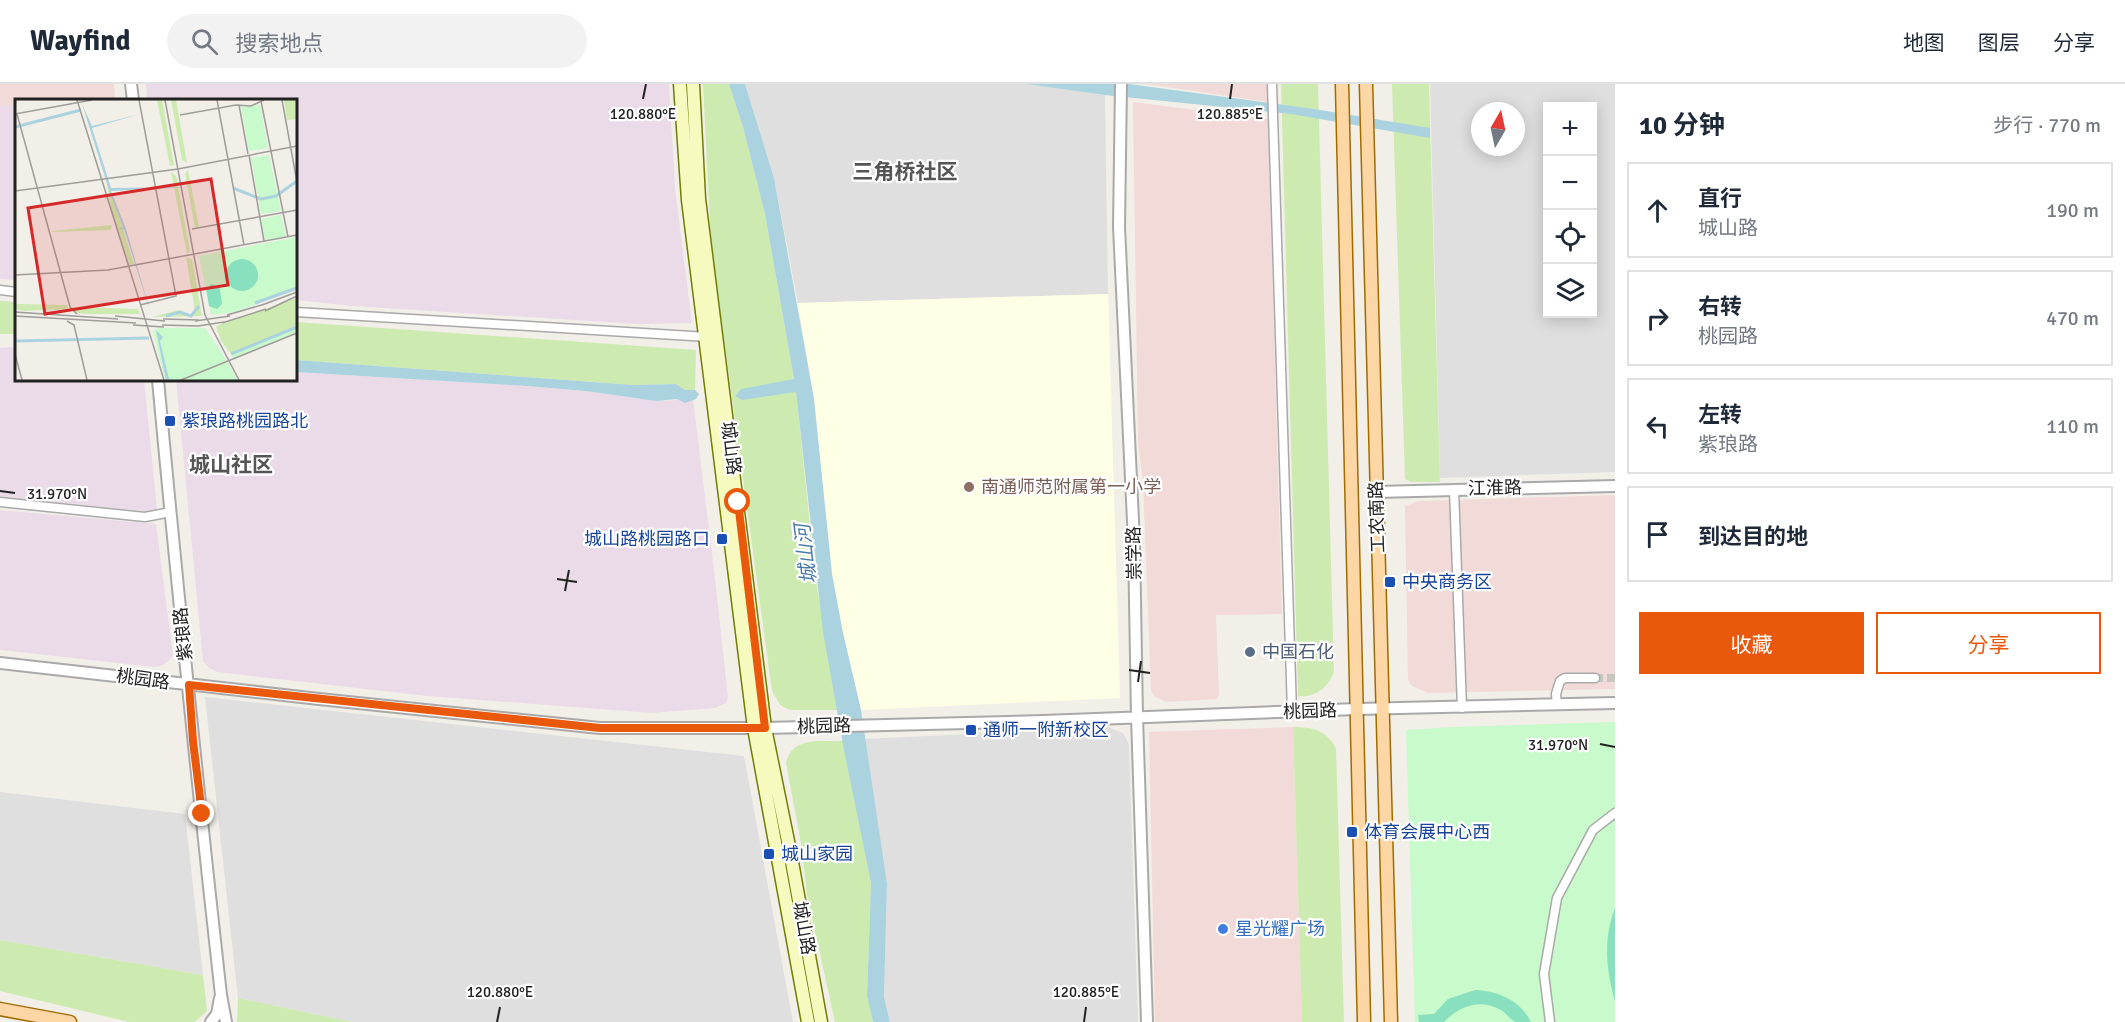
<!DOCTYPE html>
<html lang="zh">
<head>
<meta charset="utf-8">
<style>
  body { margin:0; font-family:Signika,"Noto Sans SC",sans-serif; background:#f2f2f3; color:#1f2937 }
  .controls { position:absolute; right:18px; top:18px; display:grid; overflow:hidden; border-radius:0px; box-shadow:0 3px 15px #0003 }
  .controls button { width:54px; height:54px; display:grid; place-items:center; padding:0; border:0; border-bottom:2px solid #e0e1e3; background:#fff; color:#1f2937; font:30px sans-serif }
  .compass { position:absolute; left:1471px; top:18px; width:54px; height:54px; border-radius:50%; background:#fff; box-shadow:0 3px 15px #0003; rotate:9deg }
  .stop { position:absolute; width:18px; height:18px; margin:-14px; border:4px solid #ea580c; border-radius:50%; background:#fff }
  .stop.end { background:#ea580c; border-color:#fff; box-shadow:0 2px 6px #0008 }
  .list { margin:0; padding:0; list-style:none }
  h2 { display:flex; justify-content:space-between; align-items:center; height:78px; margin:0; padding:0 24px; font-size:26px }
  h2 small { font-size:20px; font-weight:400; color:#747a83 }
  .list li { display:grid; grid-template-columns:39px 1fr auto; gap:18px; align-items:center; box-sizing:border-box; height:96px; margin:0 12px 12px; padding:0 12px; border:2px solid #e0e1e3; border-radius:0px }
  .list b { display:block; font-size:22px; white-space:nowrap }
  .list p { margin:0; font-size:20px; white-space:nowrap; color:#747a83 }
  .list em { font-size:20px; font-style:normal; color:#747a83 }
  .actions { display:flex; gap:12px; padding:18px 24px }
  .actions a { flex:1; padding:14px 0; border:2px solid #ea580c; border-radius:0px; text-align:center; font-size:21px; color:#ea580c }
  .actions .main { background:#ea580c; color:#fff }
  .icon { flex:none; width:33px; height:33px; fill:none; stroke:currentColor; stroke-width:2; stroke-linecap:round; stroke-linejoin:round }
  .map { position:relative; flex:none; width:1615px; height:938px; overflow:hidden }
  header { display:flex; align-items:center; gap:36px; box-sizing:border-box; height:84px; padding:0 30px; background:#fff; border-bottom:2px solid #e0e1e3 }
  header strong { font-size:28px }
  nav { display:flex; gap:33px; margin-inline-start:auto; font-size:21px }
  .search { width:420px; height:54px; background:#f2f2f3; display:flex; align-items:center; gap:15px; box-sizing:border-box; padding:0 21px; border-radius:33px; color:#747a83; font-size:22px }
  main { display:flex }
  aside { flex:1; background:#fff }
  .map>svg:first-child { display:block }
</style>
</head>
<body>
<header>
<strong>Wayfind</strong>
<div class="search"><svg class="icon" aria-label="search" viewBox="0 0 24 24"><circle cx="10" cy="10" r="6"/><path d="M15 15l6 6"/></svg>搜索地点</div>
<nav><a>地图</a><a>图层</a><a>分享</a></nav>
</header>
<main>
<div class="map">
<svg width="1615" height="938" viewBox="0 0 1615 938">
  <rect width="100%" height="100%" fill="#f2efe9"/>
  <path fill="#e0dfdf" fill-rule="evenodd" d="M 745,0 L 1026,0 L 1105,11 L 1108,210 L 798,219 L 774,94 Z
    M 1430,0 L 1615,0 L 1615,388 L 1440,394 ZM 1592,22 L 1592,230 L 1548,230 L 1548,22 ZM 1480,27 L 1516,27 L 1516,63 L 1480,63 Z
    M 205,613 L 744,672 L 793,938 L 352,938 L 238,914 Z
    M 1108,643 L 1123,649 L 1129,660 L 1138,938 L 890,938 L 884,913 L 887,799 L 865,655 Z
    M 0,708 L 185,730 L 203,891 L 0,856 Z"/>
  <path fill="#f2dad9" d="M 0,0 L 114,0 L 115,16 L 16,16 L 16,21 L 0,22 Z
    M 1146,0 L 1267,0 L 1268,18 Z
    M 1133,18 L 1268,35 L 1282,530 L 1216,531 L 1219,611 L 1217,615 L 1166,618 L 1154,612 L 1151,606 L 1143,398 L 1138,358 Z
    M 1615,411 L 1615,605 L 1428,609 L 1412,602 L 1408,596 L 1405,422 L 1419,417 Z
    M 1293,643 L 1302,938 L 1155,938 L 1149,648 Z"/>
  <path fill="#ebdbe8" d="M 146,0 L 669,0 L 675,104 L 692,239 L 638,240 L 352,222 L 296,216 L 296,16 L 147,16 Z
    M 16,21 L 16,196 L 0,195 L 0,22 Z
    M 9,263 L 16,264 L 16,296 L 144,296 L 157,425 L 152,428 L 0,412 L 0,264 Z
    M 296,288 L 527,302 L 586,307 L 656,317 L 693,315 L 714,486 L 728,613 L 726,619 L 715,624 L 652,629 L 427,612 L 217,588 L 209,584 L 203,577 L 176,296 L 296,296 Z
    M 0,426 L 156,440 L 173,571 L 170,576 L 161,582 L 154,583 L 0,566 Z"/>
  <path fill="#ffffe5" d="M 1108,210 L 1120,614 L 861,626 L 843,549 L 832,490 L 814,315 L 798,219 Z"/>
  <path fill="#cdebb0" d="M 703,0 L 729,0 L 743,43 L 765,130 L 796,307 L 815,490 L 837,626 L 790,626 L 780,621 L 772,607 L 711,160 Z
    M 1281,0 L 1318,0 L 1334,588 C 1328,604 1315,614 1298,612 Z
    M 1392,0 L 1429,0 L 1440,398 L 1411,398 L 1405,395 Z
    M 0,217 L 16,218 L 16,250 L 0,250 Z
    M 296,238 L 696,266 L 695,306 L 685,306 L 676,300 L 634,301 L 296,276 Z
    M 1293,643 C 1313,643 1327,646 1336,665 L 1344,938 L 1302,938 Z
    M 843,657 L 871,799 L 867,912 L 873,938 L 835,938 L 807,811 L 801,759 L 786,679 C 792,652 821,658 843,657 Z
    M 0,856 L 203,891 L 207,927 L 195,938 L 129,938 L 0,907 Z
    M 238,914 L 352,938 L 237,938 Z"/>
  <path fill="#c8facc" d="M 1615,638 L 1615,938 L 1415,938 L 1406,646 L 1455,643 Z"/>
  <path fill="#88e0be" d="M 1615,824 L 1615,917 C 1606,886 1603,855 1615,824 Z
    M 1475,906 C 1498,907 1520,916 1531,938 C 1527,938 1520,938 1516,938 C 1511,937 1506,929 1501,926 C 1481,914 1459,922 1444,938 L 1419,938 L 1418,931 L 1434,930 L 1448,915 Z"/>
  <path fill="#aad3df" d="M 729,0 L 745,0 L 774,94 L 814,315 L 832,490 L 843,549 L 861,626 L 887,799 L 884,913 L 890,938 L 873,938 L 867,912 L 871,799 L 844,666 L 823,548 L 796,308 L 742,316 L 735,312 L 741,305 L 794,295 L 765,130 L 743,43 Z
    M 1026,0 L 1129,0 L 1314,25 L 1430,44 L 1430,54 L 1291,30 L 1105,11 Z
    M 296,276 L 634,301 L 676,300 L 685,306 L 695,306 L 699,310 L 696,315 L 685,319 L 677,315 L 656,317 L 586,307 L 527,302 L 296,288 Z"/>
  <g fill="none" stroke-linecap="round" stroke-linejoin="round">
    <path stroke="#c8c6c1" stroke-width="8" stroke-dasharray="8 4" stroke-linecap="butt" d="M 1595,594 L 1615,594"/>
    <defs>
      <path id="minor" d="M 1272,0 L 1292,628
        M 0,206 L 16,208
        M 296,228 L 708,253
        M 1454,405 L 1462,624
        M 0,418 L 145,433 L 171,428
        M 1557,621 L 1556,610 L 1560,597 L 1565,594 L 1595,594
        M 1550,938 L 1544,890 L 1557,814 L 1593,746 L 1615,729"/>
      <path id="tertiary" d="M 131,0 L 133,16
        M 1121,0 L 1119,143 L 1134,458 L 1137,633 L 1147,938
        M 158,296 C 177,501 198,706 221,911 L 226,938
        M 1376,408 L 1615,402
        M 0,579 L 319,615 L 600,644 L 765,644 L 1043,637 L 1357,625 L 1615,619
        M 211,938 L 217,930 L 220,914"/>
      <path id="secondary" d="M 680,0 L 688,116 L 754,644 L 808,938
        M 693,0 L 699,115 L 765,644 L 790,767 L 821,938"/>
      <path id="primary" d="M 1342,0 L 1364,938
        M 1366,0 L 1391,938
        M 0,925 L 70,938"/>
    </defs>
    <use href="#minor" stroke="#a9a9a9" stroke-width="11"/>
    <use href="#tertiary" stroke="#a9a9a9" stroke-width="14"/>
    <use href="#secondary" stroke="#707d05" stroke-width="15"/>
    <use href="#primary" stroke="#a06b00" stroke-width="15"/>
    <use href="#minor" stroke="#fff" stroke-width="8"/>
    <use href="#tertiary" stroke="#fff" stroke-width="10"/>
    <use href="#secondary" stroke="#f7fabf" stroke-width="12"/>
    <use href="#primary" stroke="#fcd6a4" stroke-width="12"/>
  </g>
  <g fill="none" stroke-linecap="round" stroke-linejoin="round">
    <path stroke="#ea580c" stroke-width="8" d="M 202,730 L 193,657 L 189,601 L 600,644 L 765,644 L 738,418"/>
  </g>
  <path fill="none" stroke="#222" stroke-width="2" d="M 643,15 L 646,0M 1230,15 L 1232,0M 0,407 L 15,409M 557,495 L 577,498M 565,507 L 569,486M 1129,586 L 1150,589M 1138,598 L 1141,577M 1600,660 L 1615,663M 497,938 L 500,923M 1084,938 L 1086,923"/>
  <g fill="#1a4fb4" stroke="#fff" stroke-width="2">
    <rect x="164" y="331" width="12" height="12" rx="3"/>
    <rect x="716" y="449" width="12" height="12" rx="3"/>
    <rect x="1384" y="492" width="12" height="12" rx="3"/>
    <rect x="965" y="640" width="12" height="12" rx="3"/>
    <rect x="1346" y="742" width="12" height="12" rx="3"/>
    <rect x="763" y="764" width="12" height="12" rx="3"/>
  </g>
  <circle fill="#8d6e63" stroke="#fff" stroke-width="2" cx="969" cy="403" r="6"/>
  <circle fill="#5c6f8a" stroke="#fff" stroke-width="2" cx="1250" cy="568" r="6"/>
  <circle fill="#3f7fe0" stroke="#fff" stroke-width="2" cx="1223" cy="845" r="6"/>
  <g text-anchor="middle" dominant-baseline="central" stroke-width="4.5" stroke-linejoin="round" paint-order="stroke">
    <g font-size="18" fill="#164399" stroke="#fff" text-anchor="start">
      <text x="182" y="337">紫琅路桃园路北</text>
      <text x="710" y="455" text-anchor="end">城山路桃园路口</text>
      <text x="1402" y="498">中央商务区</text>
      <text x="983" y="646">通师一附新校区</text>
      <text x="1364" y="748">体育会展中心西</text>
      <text x="781" y="770">城山家园</text>
    </g>
    <g font-size="18" fill="#222" stroke="#fff">
      <text transform="translate(731 364) rotate(83)">城山路</text>
      <text transform="translate(1495 404) rotate(-1)">江淮路</text>
      <text transform="translate(1377 433) rotate(-92)">工农南路</text>
      <text transform="translate(1134 469) rotate(-91)">崇学路</text>
      <text transform="translate(183 550) rotate(-96)">紫琅路</text>
      <text transform="translate(143 595) rotate(8)">桃园路</text>
      <text transform="translate(1310 627) rotate(-2)">桃园路</text>
      <text transform="translate(824 642) rotate(-2)">桃园路</text>
      <text transform="translate(804 844) rotate(80)">城山路</text>
    </g>
    <g font-size="18" fill="#785e54" stroke="#fff" text-anchor="start">
      <text x="981" y="403">南通师范附属第一小学</text>
    </g>
    <g font-size="18" fill="#4e5e75" stroke="#fff" text-anchor="start">
      <text x="1262" y="568">中国石化</text>
    </g>
    <g font-size="18" fill="#366cbe" stroke="#fff" text-anchor="start">
      <text x="1235" y="845">星光耀广场</text>
    </g>
    <g font-size="20" font-style="italic" fill="#4a7aab" stroke="#fff">
      <text transform="translate(806 470) rotate(-97)">城山河</text>
    </g>
    <g font-size="21" font-weight="bold" fill="#555" stroke="#fff">
      <text x="905" y="88">三角桥社区</text>
      <text x="231" y="381">城山社区</text>
    </g>
  </g>
  <g transform="translate(15 15)">
    <rect width="282" height="282" fill="#f2efe9"/>
    <path d="M 142,1 L 147,1 L 159,66 L 155,67 ZM 156,1 L 161,1 L 172,64 L 167,61 ZM 269,1 L 282,1 L 282,20 L 272,21 ZM 173,71 L 184,128 L 180,128 L 170,75 ZM 156,73 L 161,77 L 175,152 L 172,155 ZM 91,81 L 102,110 L 119,165 L 114,166 L 97,114 ZM 97,126 L 96,131 L 37,133 L 38,132 ZM 171,158 L 177,160 L 187,217 L 137,218 L 164,211 L 176,216 L 180,212 ZM 282,199 L 282,226 L 216,255 L 206,242 L 201,227 ZM 0,205 L 52,206 L 53,210 L 10,212 L 0,210 ZM 56,208 L 123,210 L 125,215 L 69,215 L 58,213 Z" fill="#cdebb0"/>
    <path d="M 245,6 L 253,49 L 234,52 L 226,8 ZM 254,56 L 266,112 L 246,115 L 236,59 ZM 266,116 L 271,137 L 250,141 L 246,120 ZM 282,138 L 282,190 L 220,213 L 196,216 L 184,157 ZM 282,228 L 282,233 L 218,260 L 217,256 ZM 143,229 L 190,229 L 212,262 L 164,281 L 150,281 L 138,232 ZM 213,263 L 222,281 L 167,281 Z" fill="#c8facc"/>
    <path d="M211 176a16 16 0 1 1 32 0a16 16 0 1 1-32 0ZM 197,185 L 205,190 L 207,205 L 202,210 L 194,207 L 191,189 Z" fill="#88e0be"/>
    <path d="M 67,5 L 77,27 L 125,15 L 77,29 L 96,89 L 176,88 L 96,92 L 111,130 L 137,218 L 109,130 L 103,130 L 108,128 L 94,91 ZM 141,231 L 148,238 L 145,242 L 154,280 L 210,259 L 151,281 Z" fill="#aad3df"/>
    <path fill="none" stroke="#aad3df" stroke-width="3" d="M 0,28 L 66,11M 218,89 L 246,100 L 261,97 L 282,82M 240,204 L 282,189M 151,217 L 165,213 L 176,217 L 184,207M 0,242 L 134,239M 216,255 L 282,228"/>
    <path fill="none" stroke="#9f9d99" stroke-width="1.5" d="M 62,1 L 149,281M 124,1 L 161,197 L 125,206M 150,1 L 190,216 L 224,281M 202,1 L 229,146M 267,1 L 282,83M 246,2 L 273,138M 224,6 L 233,55M 0,15 L 77,1M 2,15 L 55,208 L 62,215M 165,16 L 221,6 L 236,7 L 249,1M 234,56 L 249,142M 0,92 L 163,70 L 282,47M 177,130 L 282,111M 0,176 L 93,171 L 282,136M 247,206 L 282,193M 250,212 L 282,197M 0,213 L 103,220M 212,216 L 250,205M 0,217 L 121,224M 100,217 L 150,222M 148,220 L 184,221M 52,222 L 59,226 L 72,281M 180,222 L 215,217M 207,224 L 251,210M 118,226 L 149,228M 147,226 L 184,227M 183,227 L 209,223M 0,255 L 7,281M 166,281 L 282,234"/>
    <path fill="#d62828" fill-opacity="0.15" stroke="#d62828" stroke-width="3" d="M 196,80 L 213,186 L 30,215 L 13,109 Z"/>
    <rect width="282" height="282" fill="none" stroke="#222" stroke-width="3"/>
  </g>
  <g font-size="15" text-anchor="middle" fill="#222" stroke="#fff" stroke-width="4.5" stroke-linejoin="round" paint-order="stroke">
    <text x="643" y="35">120.880°E</text>
    <text x="1230" y="35">120.885°E</text>
    <text x="57" y="415">31.970°N</text>
    <text x="1558" y="666">31.970°N</text>
    <text x="500" y="913">120.880°E</text>
    <text x="1086" y="913">120.885°E</text>
  </g>
</svg>
<div class="controls">
<button>+</button>
<button>−</button>
<button><svg class="icon" aria-label="locate" viewBox="0 0 24 24"><circle cx="12" cy="12" r="6"/><path d="M12 2v4M12 18v4M2 12h4M18 12h4"/></svg></button>
<button><svg class="icon" aria-label="layers" viewBox="0 0 24 24"><path d="M12 4l9 5-9 5-9-5zM3 14l9 5 9-5"/></svg></button>
</div>
<svg class="compass" viewBox="-18 -18 36 36"><path d="M0-13l5 13h-10z" fill="#e53935"/><path d="M0 13l5-13h-10z" fill="#747a83"/></svg>
<div class="stop" style="left:738px;top:418px"></div>
<div class="stop end" style="left:202px;top:730px"></div>
</div>
<aside>
<h2>10 分钟<small>步行 · 770 m</small></h2>
<ul class="list">
<li><svg class="icon" aria-label="ahead" viewBox="0 0 24 24"><path d="M12 20V5M6 11l6-6 6 6"/></svg><div><b>直行</b><p>城山路</p></div><em>190 m</em></li>
<li><svg class="icon" aria-label="right" viewBox="0 0 24 24"><path d="M7 20v-9h11M14 6l5 5-5 5"/></svg><div><b>右转</b><p>桃园路</p></div><em>470 m</em></li>
<li><svg class="icon" aria-label="left" viewBox="0 0 24 24"><path d="M17 20v-9H6M10 6l-5 5 5 5"/></svg><div><b>左转</b><p>紫琅路</p></div><em>110 m</em></li>
<li><svg class="icon" aria-label="arrive" viewBox="0 0 24 24"><path d="M6 21V4h12l-3 4 3 4H6"/></svg><div><b>到达目的地</b></div></li>
</ul>
<div class="actions"><a class="main">收藏</a><a>分享</a></div>
</aside>
</main>
</body>
</html>
